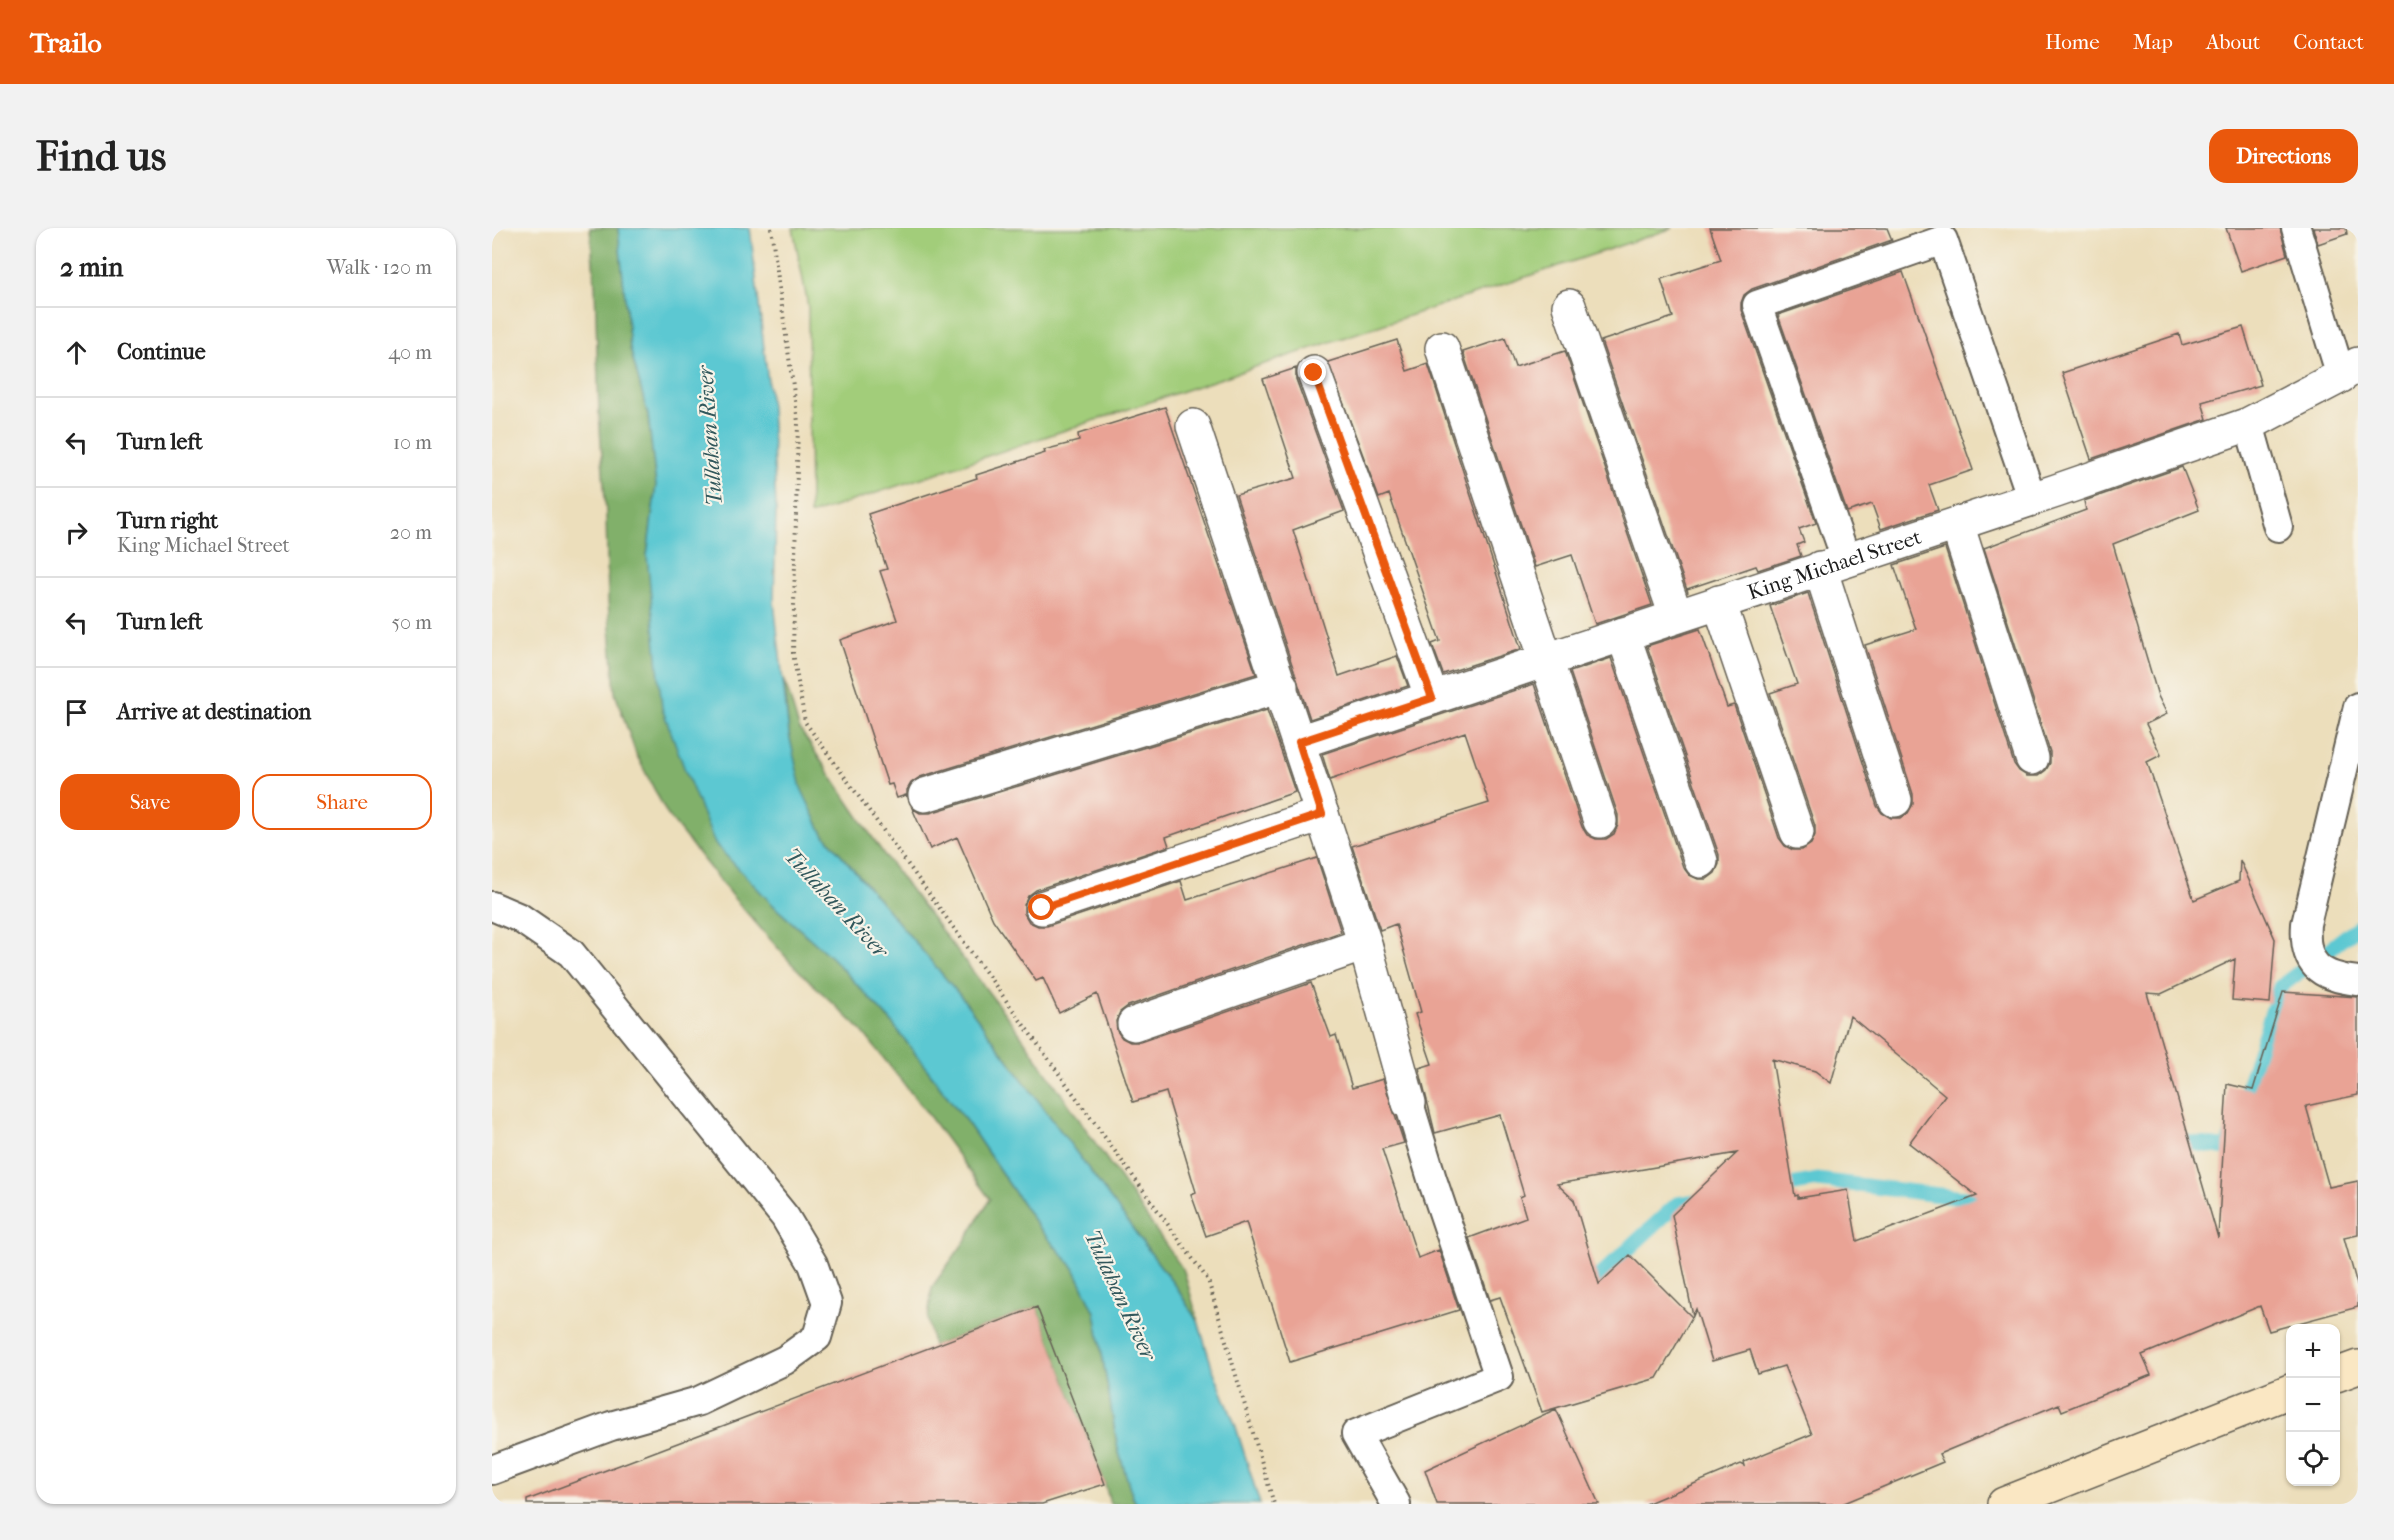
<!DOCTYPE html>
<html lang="en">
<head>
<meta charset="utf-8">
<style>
  body { margin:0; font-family:"IM FELL French Canon",serif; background:#f2f2f2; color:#222 }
  .controls { position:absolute; right:18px; bottom:18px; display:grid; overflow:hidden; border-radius:12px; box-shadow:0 2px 4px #0004 }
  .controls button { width:54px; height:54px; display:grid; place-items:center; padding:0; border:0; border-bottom:2px solid #e0e0e0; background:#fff; color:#222; font:30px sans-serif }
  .stop { position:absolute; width:18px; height:18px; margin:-14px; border:4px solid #ea580c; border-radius:50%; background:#fff }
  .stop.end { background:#ea580c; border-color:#fff; box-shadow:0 2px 6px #0008 }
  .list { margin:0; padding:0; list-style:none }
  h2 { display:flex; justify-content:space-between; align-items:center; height:78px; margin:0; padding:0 24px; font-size:26px }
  h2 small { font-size:20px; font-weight:400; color:#767676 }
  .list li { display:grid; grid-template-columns:39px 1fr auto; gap:18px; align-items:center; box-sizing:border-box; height:90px; padding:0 24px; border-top:2px solid #e0e0e0 }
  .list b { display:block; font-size:22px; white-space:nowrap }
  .list p { margin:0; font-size:20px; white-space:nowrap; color:#767676 }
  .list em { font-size:20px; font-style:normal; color:#767676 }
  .actions { display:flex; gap:12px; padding:18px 24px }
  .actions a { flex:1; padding:14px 0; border:2px solid #ea580c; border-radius:18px; text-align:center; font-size:21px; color:#ea580c }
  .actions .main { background:#ea580c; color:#fff }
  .icon { flex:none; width:33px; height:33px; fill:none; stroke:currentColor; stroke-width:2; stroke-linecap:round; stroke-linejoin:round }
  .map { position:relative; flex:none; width:1866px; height:1276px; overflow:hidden; border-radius:18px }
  header { display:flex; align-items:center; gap:36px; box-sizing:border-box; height:84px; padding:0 30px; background:#ea580c; color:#fff }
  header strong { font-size:28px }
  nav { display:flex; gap:33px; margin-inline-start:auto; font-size:21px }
  .intro { display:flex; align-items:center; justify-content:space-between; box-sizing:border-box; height:144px; padding:0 36px }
  h1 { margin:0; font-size:42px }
  .button { padding:15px 27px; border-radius:18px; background:#ea580c; color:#fff; font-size:21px; font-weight:700 }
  main { display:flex; gap:36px; padding:0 36px }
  aside { flex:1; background:#fff; border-radius:18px; box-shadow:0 2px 4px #0004 }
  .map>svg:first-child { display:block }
</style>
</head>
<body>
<header>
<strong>Trailo</strong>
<nav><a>Home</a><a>Map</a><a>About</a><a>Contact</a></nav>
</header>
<div class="intro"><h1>Find us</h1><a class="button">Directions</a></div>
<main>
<aside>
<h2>2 min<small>Walk · 120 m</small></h2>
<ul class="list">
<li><svg class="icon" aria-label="ahead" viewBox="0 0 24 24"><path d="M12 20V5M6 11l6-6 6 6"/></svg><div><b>Continue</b></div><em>40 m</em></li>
<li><svg class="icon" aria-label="left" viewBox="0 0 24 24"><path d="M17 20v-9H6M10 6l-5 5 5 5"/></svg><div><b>Turn left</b></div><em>10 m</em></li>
<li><svg class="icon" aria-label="right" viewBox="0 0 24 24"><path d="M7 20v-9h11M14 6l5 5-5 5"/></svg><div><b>Turn right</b><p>King Michael Street</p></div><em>20 m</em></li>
<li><svg class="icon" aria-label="left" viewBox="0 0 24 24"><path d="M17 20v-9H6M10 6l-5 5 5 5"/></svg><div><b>Turn left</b></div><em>50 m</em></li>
<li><svg class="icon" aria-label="arrive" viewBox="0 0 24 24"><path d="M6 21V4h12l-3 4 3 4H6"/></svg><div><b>Arrive at destination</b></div></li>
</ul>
<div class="actions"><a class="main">Save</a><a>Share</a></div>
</aside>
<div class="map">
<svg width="1866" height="1276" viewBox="0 0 1866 1276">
  <rect width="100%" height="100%" fill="#f7f3e8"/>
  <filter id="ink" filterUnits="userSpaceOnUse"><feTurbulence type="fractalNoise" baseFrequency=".0167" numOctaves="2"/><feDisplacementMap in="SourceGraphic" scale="12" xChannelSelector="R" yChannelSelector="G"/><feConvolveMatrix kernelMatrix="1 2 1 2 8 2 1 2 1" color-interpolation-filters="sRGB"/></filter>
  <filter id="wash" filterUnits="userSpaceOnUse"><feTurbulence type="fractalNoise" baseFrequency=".008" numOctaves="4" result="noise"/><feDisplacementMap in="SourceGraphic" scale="24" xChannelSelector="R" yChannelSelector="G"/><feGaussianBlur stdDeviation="1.35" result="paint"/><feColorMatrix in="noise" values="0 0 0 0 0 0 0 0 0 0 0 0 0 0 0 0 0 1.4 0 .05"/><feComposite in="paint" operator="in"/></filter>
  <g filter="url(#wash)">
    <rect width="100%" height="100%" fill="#ecdebb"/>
    <path fill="#a2cd7a" stroke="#5f744b" stroke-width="1.5" d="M 301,0 L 1181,0 L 318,287 L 316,78 Z"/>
    <path fill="#81b06a" stroke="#4e6643" stroke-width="1.5" d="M 98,0 L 126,0 L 138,120 L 156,187 L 164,257 L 155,328 L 223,615 L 285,681 L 340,730 L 398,792 L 477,897 L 547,1000 L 582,1040 L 603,1084 L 626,1221 L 641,1270 L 645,1276 L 618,1276 L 613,1256 L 545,1079 L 441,1118 L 436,1091 L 440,1059 L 473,1013 L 498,971 L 435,885 L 370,803 L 300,736 L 240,668 L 175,586 L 144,526 L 123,465 L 116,373 L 114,286 L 107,186 L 103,57 Z
      M 292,450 L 307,500 L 393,628 L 526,803 L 692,1043 L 707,1096 L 686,1062 L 471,771 L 330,604 L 308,560 L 297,506 Z"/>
    <path fill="#5bc8d2" stroke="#3c7277" stroke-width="1.5" d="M 126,0 L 258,0 L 279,180 L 284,279 L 282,374 L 297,506 L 309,560 L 330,604 L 471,771 L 686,1062 L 707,1096 L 720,1139 L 743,1196 L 768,1276 L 645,1276 L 641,1270 L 626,1221 L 603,1084 L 582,1040 L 547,1000 L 477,897 L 398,792 L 340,730 L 285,681 L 223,616 L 193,542 L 170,480 L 155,328 L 164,257 L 156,187 L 138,120 Z"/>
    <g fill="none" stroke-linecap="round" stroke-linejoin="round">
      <path stroke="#5bc8d2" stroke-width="15" d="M 1749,879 L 1788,759 L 1866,699
        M 1680,912 L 1735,920 L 1740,904
        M 1282,960 L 1325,952 L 1496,973
        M 1093,1066 L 1103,1052 L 1185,976 L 1211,972"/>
    </g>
    <g id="blocks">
      <path fill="#e9a395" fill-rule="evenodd" d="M 1218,0 L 1395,0 L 1400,12 L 1260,61 L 1252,67 L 1249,75 L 1249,82 L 1324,295 L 1307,301 L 1312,314 L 1305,317 L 1309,328 L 1266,342 L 1264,338 L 1195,361 L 1196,365 L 1109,113 L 1181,89 L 1169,51 L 1229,32 Z
        M 1734,0 L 1788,0 L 1795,27 L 1749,43 Z
        M 1821,0 L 1854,0 L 1855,6 L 1826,16 Z
        M 1411,44 L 1481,242 L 1437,257 L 1446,282 L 1389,301 L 1380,276 L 1355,284 L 1286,87 Z
        M 1751,99 L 1769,157 L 1710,174 L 1715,191 L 1599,231 L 1570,145 L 1687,106 L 1690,117 Z
        M 1013,110 L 1023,139 L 1073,123 L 1160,377 L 1103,396 L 1080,327 L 1043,339 L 971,124 Z
        M 905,112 L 915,143 L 936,136 L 1029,421 L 951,446 L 940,416 L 948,413 L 897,266 L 887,270 L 836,134 Z
        M 804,140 L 804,151 L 852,283 L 801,302 L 847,448 L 905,428 L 916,458 L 818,491 L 744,267 L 804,250 L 771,151 Z
        M 673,179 L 764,446 L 428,549 L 419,555 L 415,562 L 415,569 L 414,567 L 405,570 L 400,556 L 396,557 L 348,412 L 405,392 L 388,343 L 395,341 L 376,286 L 485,250 L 484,247 L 553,225 L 552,222 L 587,213 L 586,206 Z
        M 1690,239 L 1707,282 L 1621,316 L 1666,468 L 1675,486 L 1654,496 L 1669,527 L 1655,534 L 1702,672 L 1747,653 L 1748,632 L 1783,711 L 1778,775 L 1740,772 L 1743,731 L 1669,766 L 1655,765 L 1726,1010 L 1735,856 L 1761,862 L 1791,764 L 1866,769 L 1866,867 L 1814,878 L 1837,959 L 1866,953 L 1866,1007 L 1852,1010 L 1866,1060 L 1866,1079 L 1777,1103 L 1768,1078 L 1650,1127 L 1659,1147 L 1570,1183 L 1567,1176 L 1447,1226 L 1451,1234 L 1350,1276 L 1154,1276 L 1249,1236 L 1253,1238 L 1252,1234 L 1320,1206 L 1292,1138 L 1266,1146 L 1258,1122 L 1220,1133 L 1204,1081 L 1201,1088 L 1180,987 L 1245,925 L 1065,956 L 1082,972 L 1107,1056 L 1138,1027 L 1200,1089 L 1165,1150 L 1050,1184 L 1008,1069 L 998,1072 L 977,1010 L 1034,989 L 1028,969 L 1032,967 L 1008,887 L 943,905 L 927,840 L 940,836 L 923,786 L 929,784 L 904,696 L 888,702 L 860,618 L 997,575 L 973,504 L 838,552 L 830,526 L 1042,456 L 1090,599 L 1095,607 L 1104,611 L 1114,611 L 1122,606 L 1126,597 L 1126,587 L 1078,444 L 1119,430 L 1191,639 L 1197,647 L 1206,651 L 1215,651 L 1223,645 L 1227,636 L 1227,627 L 1155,418 L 1208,401 L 1235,479 L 1242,477 L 1287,610 L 1293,618 L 1301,622 L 1310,622 L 1319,616 L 1323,607 L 1323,598 L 1278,465 L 1305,456 L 1278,378 L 1316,365 L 1385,578 L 1390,585 L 1399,590 L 1409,590 L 1416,585 L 1421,576 L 1421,566 L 1373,417 L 1424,401 L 1402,337 L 1453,320 L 1522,536 L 1527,543 L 1535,548 L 1546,548 L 1554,542 L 1558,535 L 1558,524 L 1492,320 L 1594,282 L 1592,273 ZM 1358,788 L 1453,867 L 1417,915 L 1485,968 L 1365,1013 L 1356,962 L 1306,970 L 1306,967 L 1303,968 L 1280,831 L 1323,843 L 1339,855 Z
        M 775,482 L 803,564 L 674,609 L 677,618 L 544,662 L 536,668 L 532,677 L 532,685 L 537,694 L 546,698 L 555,698 L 689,653 L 695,672 L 825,630 L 849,704 L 636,778 L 628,784 L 624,793 L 625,803 L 630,810 L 638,814 L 648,814 L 819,755 L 839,809 L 844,807 L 860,860 L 891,851 L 912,915 L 890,921 L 926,1030 L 947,1022 L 967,1082 L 798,1134 L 754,994 L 714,1008 L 699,966 L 704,964 L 674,864 L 641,874 L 605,766 L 567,785 L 551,750 L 544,753 L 501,692 L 465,609 L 438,621 L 420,580 L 428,585 L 438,585 Z
        M 545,1079 L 613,1256 L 550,1276 L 35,1276 L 35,1272 Z
        M 1064,1181 L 1107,1276 L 945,1276 L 933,1242 Z"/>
    </g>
  </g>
  <g filter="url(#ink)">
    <use href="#blocks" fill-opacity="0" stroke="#656054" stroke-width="1.5"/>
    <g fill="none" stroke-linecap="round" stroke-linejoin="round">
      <defs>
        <path id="service" d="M 1804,0 L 1849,148
          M 1757,196 L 1786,299
          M 1354,331 L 1265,77 L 1451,12 L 1540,271
          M 1866,479 L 1814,696 C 1811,736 1827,749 1866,753
          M 0,678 L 28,690 L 79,725 L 293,989 L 321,1036 L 335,1075 L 325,1109 L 293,1132 L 207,1173 L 119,1198 L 0,1242
          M 904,1276 L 864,1206 L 1007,1149 L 940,951 L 917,875"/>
        <g id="minor">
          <path d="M 1077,78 L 1184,388"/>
          <path d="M 950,120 L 1108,593"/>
          <path d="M 822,145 L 940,470"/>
          <path d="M 701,198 L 873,716 L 917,875"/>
          <path d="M 1465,296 L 1540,530"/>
          <path d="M 1328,340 L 1403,572"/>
          <path d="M 1227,374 L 1305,604"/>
          <path d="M 1131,406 L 1209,633"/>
          <path id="s1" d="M 807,514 L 1564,263 L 1757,196 L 1849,148 L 1866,136"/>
          <path d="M 433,567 L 789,458"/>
          <path d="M 550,680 L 830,586"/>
          <path d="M 642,796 L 873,716"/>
        </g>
        <path id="secondary" d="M 1844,1147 L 1866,1139
          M 1512,1276 L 1798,1163"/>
      </defs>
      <use href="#service" stroke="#656054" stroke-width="32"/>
      <use href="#minor" stroke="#656054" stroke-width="36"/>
      <use href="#secondary" stroke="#656054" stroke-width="36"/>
      <path stroke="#656054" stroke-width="4" stroke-dasharray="1.5 4.5" stroke-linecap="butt" d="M 279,0 L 306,194 L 301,425 L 313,494 L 716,1052 L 782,1276"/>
      <use href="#service" stroke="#fff" stroke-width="28"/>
      <use href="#minor" stroke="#fff" stroke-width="33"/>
      <use href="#secondary" stroke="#fae7c3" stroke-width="33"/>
    </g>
  </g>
  <g fill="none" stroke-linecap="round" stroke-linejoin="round" filter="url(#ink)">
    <path stroke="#ea580c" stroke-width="8" d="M 550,680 L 830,586 L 807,514 L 940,470 L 822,145"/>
  </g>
  <g text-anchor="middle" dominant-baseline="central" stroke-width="4.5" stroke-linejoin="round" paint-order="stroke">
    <g font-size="21" fill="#1c1c1c" stroke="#f7f3e8">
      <text stroke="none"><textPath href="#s1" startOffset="564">King Michael Street</textPath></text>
    </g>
    <g font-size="22" font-style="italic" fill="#32585c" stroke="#f7f3e8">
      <text transform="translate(218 208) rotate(-94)">Tullahan River</text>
      <text transform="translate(344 675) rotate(47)">Tullahan River</text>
      <text transform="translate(628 1067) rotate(65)">Tullahan River</text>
    </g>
  </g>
</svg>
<div class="controls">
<button>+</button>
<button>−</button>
<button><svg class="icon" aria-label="locate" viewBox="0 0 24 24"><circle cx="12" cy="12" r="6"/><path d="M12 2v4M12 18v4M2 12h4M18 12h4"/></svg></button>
</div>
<div class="stop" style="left:550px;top:680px"></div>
<div class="stop end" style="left:822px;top:145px"></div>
</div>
</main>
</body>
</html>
